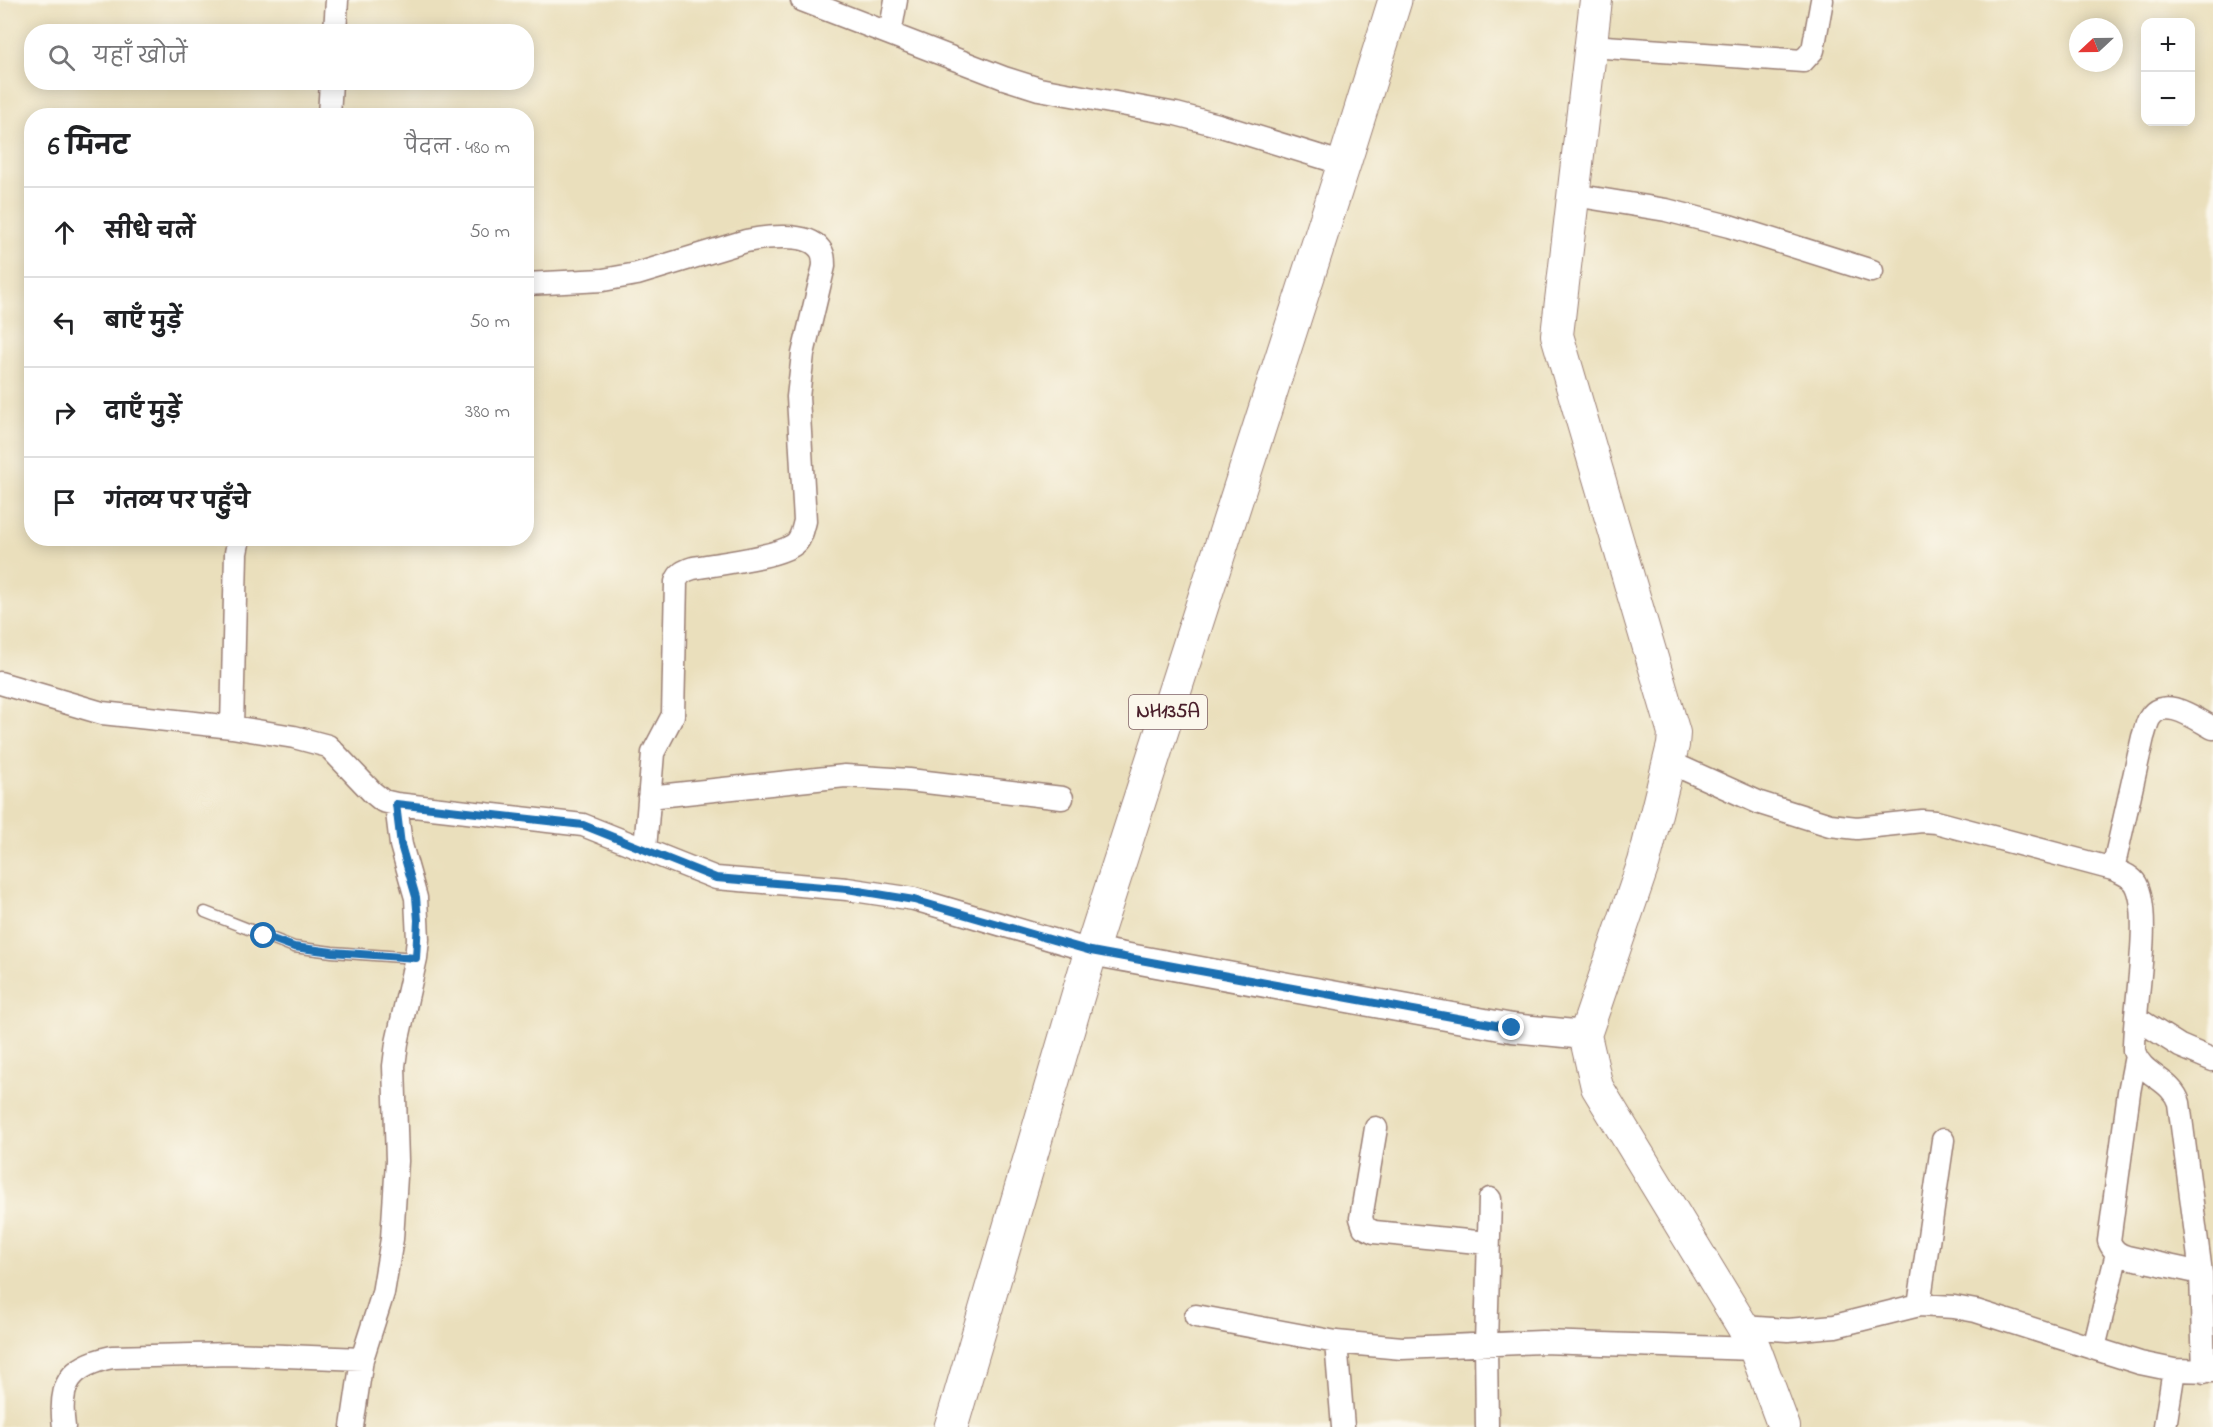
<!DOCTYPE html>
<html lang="hi">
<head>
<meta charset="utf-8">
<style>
  body { margin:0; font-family:"Indie Flower","Playpen Sans Deva",sans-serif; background:#f6f6f6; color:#202124 }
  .controls { position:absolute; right:18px; top:18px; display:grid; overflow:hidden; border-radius:12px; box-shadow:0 3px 15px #0003 }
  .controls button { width:54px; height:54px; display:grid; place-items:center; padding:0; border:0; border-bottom:2px solid #e0e0e0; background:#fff; color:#202124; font:30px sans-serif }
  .compass { position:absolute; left:2069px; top:18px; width:54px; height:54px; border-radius:50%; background:#fff; box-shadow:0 3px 15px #0003; rotate:248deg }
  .stop { position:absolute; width:18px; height:18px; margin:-14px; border:4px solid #1f6fb2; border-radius:50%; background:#fff }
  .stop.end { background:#1f6fb2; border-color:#fff; box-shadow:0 2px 6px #0008 }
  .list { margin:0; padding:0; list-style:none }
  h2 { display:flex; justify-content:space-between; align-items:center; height:78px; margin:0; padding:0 24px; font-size:26px }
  h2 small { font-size:20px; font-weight:400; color:#757577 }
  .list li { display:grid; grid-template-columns:39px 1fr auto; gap:18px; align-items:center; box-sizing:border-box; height:90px; padding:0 24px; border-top:2px solid #e0e0e0 }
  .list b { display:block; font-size:22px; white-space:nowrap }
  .list em { font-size:20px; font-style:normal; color:#757577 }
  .icon { flex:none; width:33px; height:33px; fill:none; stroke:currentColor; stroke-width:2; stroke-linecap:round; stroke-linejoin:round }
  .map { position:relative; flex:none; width:2213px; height:1427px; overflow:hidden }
  .search { position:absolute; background:#fff; box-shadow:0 3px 15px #0003; left:24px; top:24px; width:510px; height:66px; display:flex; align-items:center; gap:15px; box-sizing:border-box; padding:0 21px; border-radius:24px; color:#757577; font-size:22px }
  .panel { position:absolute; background:#fff; box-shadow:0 3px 15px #0003; left:24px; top:108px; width:510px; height:438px; border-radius:24px }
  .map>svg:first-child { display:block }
</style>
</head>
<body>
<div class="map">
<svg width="2213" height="1427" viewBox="0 0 2213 1427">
  <rect width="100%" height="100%" fill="#fbf7ec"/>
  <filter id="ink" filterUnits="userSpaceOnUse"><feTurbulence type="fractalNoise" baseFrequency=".0167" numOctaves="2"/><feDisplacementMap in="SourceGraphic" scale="12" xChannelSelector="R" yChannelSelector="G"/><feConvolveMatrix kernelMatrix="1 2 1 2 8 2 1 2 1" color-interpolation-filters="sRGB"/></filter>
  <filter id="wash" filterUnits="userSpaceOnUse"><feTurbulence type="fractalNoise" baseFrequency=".008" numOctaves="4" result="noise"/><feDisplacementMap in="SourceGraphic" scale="24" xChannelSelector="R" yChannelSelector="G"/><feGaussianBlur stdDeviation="1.35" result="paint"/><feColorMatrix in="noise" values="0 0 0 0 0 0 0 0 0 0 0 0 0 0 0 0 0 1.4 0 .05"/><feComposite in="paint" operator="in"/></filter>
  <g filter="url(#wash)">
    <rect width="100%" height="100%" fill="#eadfbc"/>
  </g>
  <g filter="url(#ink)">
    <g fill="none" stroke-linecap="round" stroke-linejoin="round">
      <defs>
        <path id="service" d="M 205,912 L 294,947 L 332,952 L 416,958"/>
        <path id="minor" d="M 802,0 L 1004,78 L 1039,89 L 1176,114 L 1218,125 L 1344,164
          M 335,32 L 337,0
          M 890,34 L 896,0
          M 1591,46 L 1803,61 L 1813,50 L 1822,0
          M 329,116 L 331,82
          M 1574,195 L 1666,210 L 1729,226 L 1872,271
          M 526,284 L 603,280 L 637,274 L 746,241 C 764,237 807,232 819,248 C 824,253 824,260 824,266 L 803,354 L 798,397 L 805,521 C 803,528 802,536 797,542 C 783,557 715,564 693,568 C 684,571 679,573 676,582 L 673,715 L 653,753 L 645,849
          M 0,683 L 102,713 L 232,727 L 294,737 L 328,746 L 372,792 L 383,801 L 396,804 L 583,825 L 716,878 L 847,889 L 914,899 L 1091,951
          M 232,727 L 236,553 L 239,538
          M 1669,762 L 1760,803 L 1830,825 L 1857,828 L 1922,821 L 1936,822 L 2113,869 C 2122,873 2131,876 2136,884 C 2153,915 2133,1011 2134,1051 C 2140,1075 2172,1079 2179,1103 L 2201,1273 L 2204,1372
          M 649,797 L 845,776 L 909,780 L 1062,798
          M 2113,869 L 2143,737 C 2145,732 2146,725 2149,719 C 2163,694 2196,719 2213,728
          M 2136,1018 L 2180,1046 L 2213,1060
          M 2136,1056 L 2129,1092 L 2109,1241 C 2113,1251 2118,1254 2127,1257 L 2201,1273
          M 1376,1128 L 1361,1218 L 1364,1227 L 1374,1232 L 1488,1243
          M 1919,1305 L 1943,1140
          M 1196,1316 L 1336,1342 L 1402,1348 L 1542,1342 L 1755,1349
          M 1743,1327 L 1788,1330 L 1835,1326 L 1919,1305 L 1954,1307 L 1976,1311 L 2140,1363 L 2174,1370 L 2213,1371
          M 1336,1342 L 1343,1427
          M 2094,1348 L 2117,1253
          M 64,1427 C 58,1383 70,1366 112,1357 L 231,1354 L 362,1359
          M 352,1427 L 362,1359 L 383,1293 L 392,1239 L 397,1161 L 394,1066 L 397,1043 L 416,958 L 418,939 L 416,898 L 401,845 L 396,804
          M 1487,1427 L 1486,1344 L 1490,1199
          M 2165,1427 L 2174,1370"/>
        <path id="tertiary" d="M 1091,951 L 1512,1028 L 1585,1035"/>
        <path id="secondary" d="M 1596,0 L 1557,335 L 1674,733 L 1673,745 L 1644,862 L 1585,1035 L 1597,1087 L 1743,1327 L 1755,1349 L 1784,1427"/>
        <path id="trunk" d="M 951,1427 L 1091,951 L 1344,164 L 1395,0"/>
      </defs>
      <use href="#service" stroke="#9a7f74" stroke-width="13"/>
      <use href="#minor" stroke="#9a7f74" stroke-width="25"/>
      <use href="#tertiary" stroke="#9a7f74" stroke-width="31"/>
      <use href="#secondary" stroke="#9a7f74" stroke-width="34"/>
      <use href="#trunk" stroke="#9a7f74" stroke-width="35"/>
      <use href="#service" stroke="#fff" stroke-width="10"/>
      <use href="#minor" stroke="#fff" stroke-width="22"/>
      <use href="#tertiary" stroke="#fff" stroke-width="28"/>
      <use href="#secondary" stroke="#fff" stroke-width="32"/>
      <use href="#trunk" stroke="#fff" stroke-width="33"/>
    </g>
  </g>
  <g fill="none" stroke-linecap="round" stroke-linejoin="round" filter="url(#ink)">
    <path stroke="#1f6fb2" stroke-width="8" d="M 264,936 L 294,947 L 332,952 L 416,958 L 418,920 L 416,897 L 401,845 L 396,804 L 583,825 L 716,878 L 847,889 L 914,900 L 1091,951 L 1512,1028"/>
  </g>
  <g text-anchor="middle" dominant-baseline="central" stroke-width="4.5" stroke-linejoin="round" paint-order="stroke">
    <rect fill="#fbf7ec" stroke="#7f6065" stroke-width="1.5" x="1129" y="695" width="78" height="34" rx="4.5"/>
    <g font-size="20" font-weight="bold" fill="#4a1f2b">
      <text x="1168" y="712">NH135A</text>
    </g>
  </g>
</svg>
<div class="controls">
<button>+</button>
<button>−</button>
</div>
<svg class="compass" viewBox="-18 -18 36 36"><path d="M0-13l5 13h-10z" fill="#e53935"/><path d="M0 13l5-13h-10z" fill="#757577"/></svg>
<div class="stop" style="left:264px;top:936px"></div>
<div class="stop end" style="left:1512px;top:1028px"></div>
<div class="search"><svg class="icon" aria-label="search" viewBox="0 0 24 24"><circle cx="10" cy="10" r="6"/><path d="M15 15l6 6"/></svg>यहाँ खोजें</div>
<section class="panel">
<h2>6 मिनट<small>पैदल · 480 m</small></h2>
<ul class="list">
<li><svg class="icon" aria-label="ahead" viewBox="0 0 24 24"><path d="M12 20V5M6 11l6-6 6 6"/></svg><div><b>सीधे चलें</b></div><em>50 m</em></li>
<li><svg class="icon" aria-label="left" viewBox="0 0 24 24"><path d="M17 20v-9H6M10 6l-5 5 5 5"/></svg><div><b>बाएँ मुड़ें</b></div><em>50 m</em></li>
<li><svg class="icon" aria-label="right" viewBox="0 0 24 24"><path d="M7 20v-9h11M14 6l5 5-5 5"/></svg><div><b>दाएँ मुड़ें</b></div><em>380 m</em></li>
<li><svg class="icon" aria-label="arrive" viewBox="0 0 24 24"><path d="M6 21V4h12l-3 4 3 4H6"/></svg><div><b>गंतव्य पर पहुँचे</b></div></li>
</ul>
</section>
</div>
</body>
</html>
